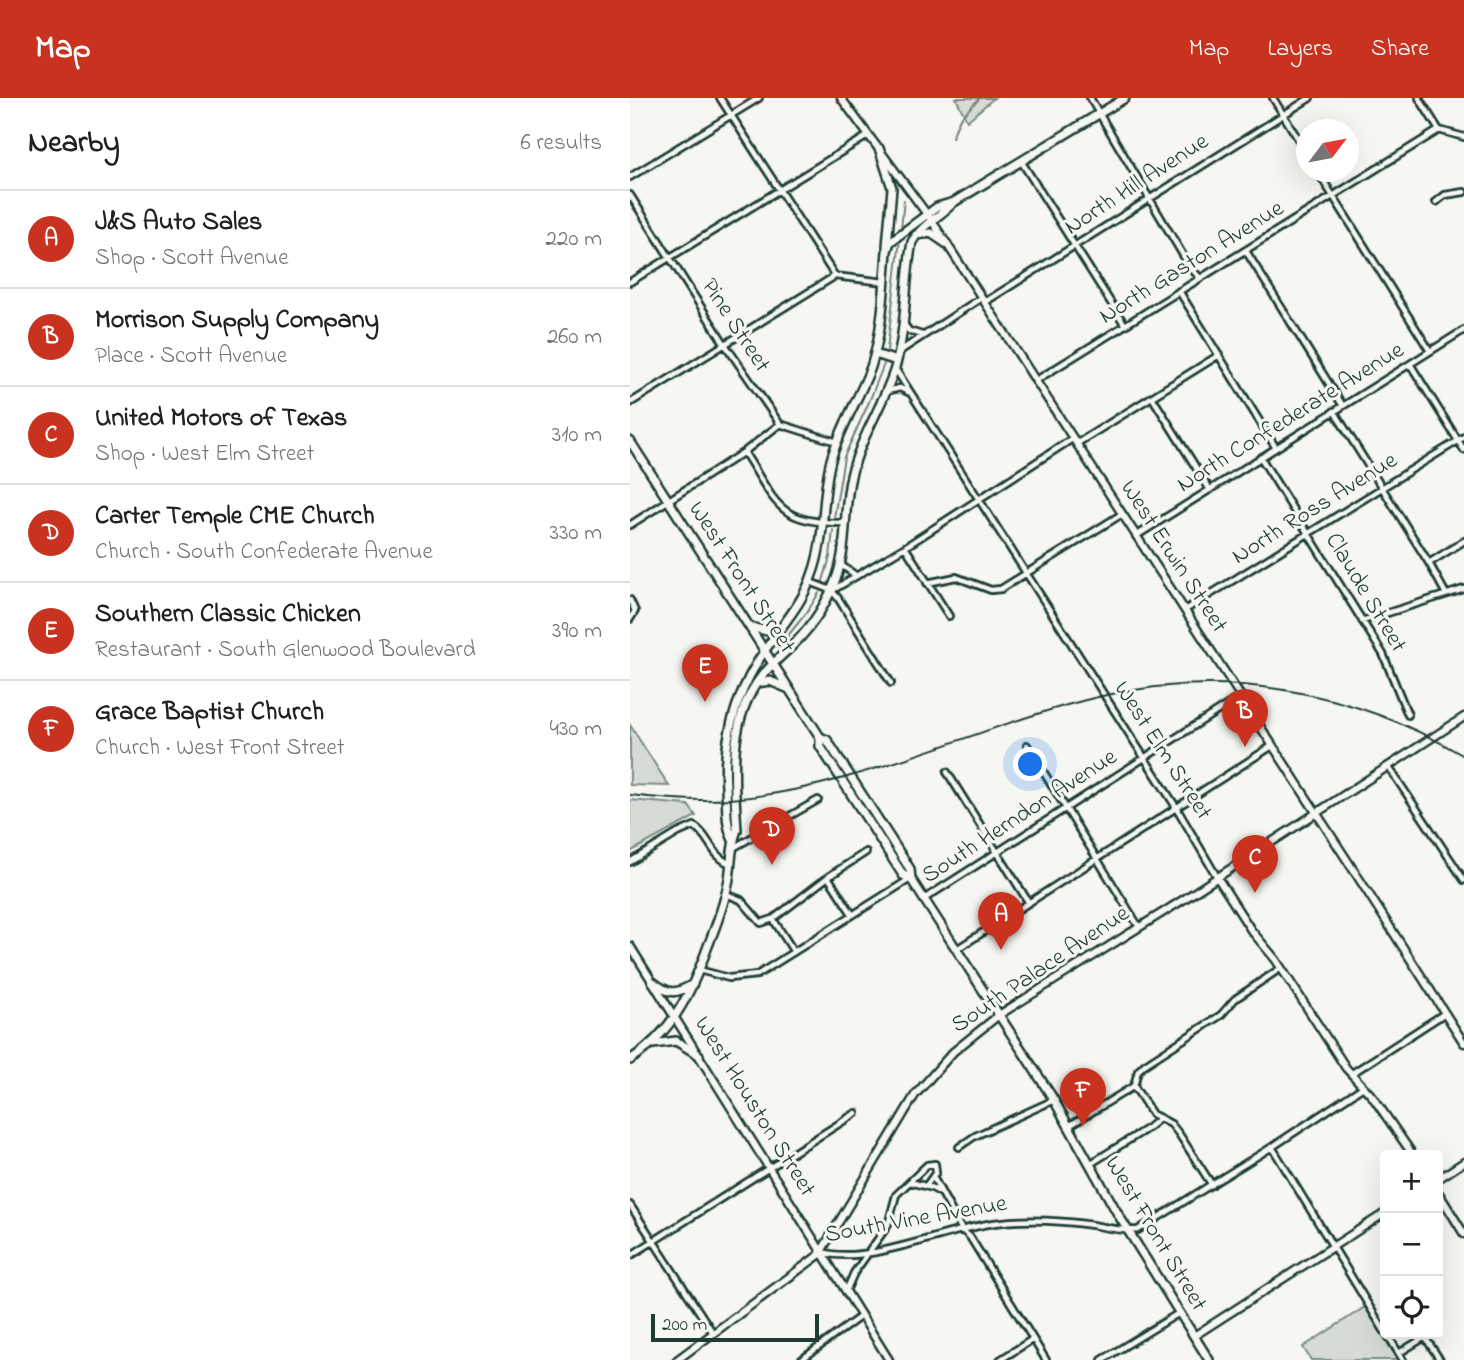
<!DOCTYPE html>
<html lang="en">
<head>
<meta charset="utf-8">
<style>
  body { margin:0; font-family:"Indie Flower",sans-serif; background:#f6f6f6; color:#202124 }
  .controls { position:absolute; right:21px; bottom:21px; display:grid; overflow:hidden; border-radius:7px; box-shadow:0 7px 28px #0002 }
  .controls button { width:63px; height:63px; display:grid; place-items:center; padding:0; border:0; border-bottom:2px solid #e0e0e0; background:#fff; color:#202124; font:35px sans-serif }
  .compass { position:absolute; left:666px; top:21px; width:63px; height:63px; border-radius:50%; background:#fff; box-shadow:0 7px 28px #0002; rotate:58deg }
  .scale { position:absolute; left:21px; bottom:18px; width:168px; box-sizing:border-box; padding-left:7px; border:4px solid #1f3d34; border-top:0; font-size:19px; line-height:24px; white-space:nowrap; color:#1f3d34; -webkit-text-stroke:5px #f6f6f2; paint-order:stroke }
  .you { position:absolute; left:401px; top:667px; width:24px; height:24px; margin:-18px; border:5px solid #fff; border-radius:50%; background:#1a73e8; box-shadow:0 0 0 10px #1a73e833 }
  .badge { display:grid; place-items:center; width:46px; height:46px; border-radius:50%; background:#c8321e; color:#fff; font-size:23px; font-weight:700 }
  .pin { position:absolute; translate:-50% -58px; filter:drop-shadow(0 2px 4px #0008) }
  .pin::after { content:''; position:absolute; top:37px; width:24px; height:21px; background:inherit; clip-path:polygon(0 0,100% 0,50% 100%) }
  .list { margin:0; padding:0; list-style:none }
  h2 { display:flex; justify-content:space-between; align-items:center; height:91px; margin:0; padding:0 28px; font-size:30px }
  h2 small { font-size:23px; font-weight:400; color:#757577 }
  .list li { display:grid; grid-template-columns:46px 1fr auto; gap:21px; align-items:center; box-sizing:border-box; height:98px; padding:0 28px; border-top:2px solid #e0e0e0 }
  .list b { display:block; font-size:26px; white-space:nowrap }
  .list p { margin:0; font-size:23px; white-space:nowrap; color:#757577 }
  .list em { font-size:23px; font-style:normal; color:#757577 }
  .icon { flex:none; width:38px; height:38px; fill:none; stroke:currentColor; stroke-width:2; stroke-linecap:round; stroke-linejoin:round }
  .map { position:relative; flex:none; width:834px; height:1262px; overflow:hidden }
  header { display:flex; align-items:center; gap:42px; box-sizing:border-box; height:98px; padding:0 35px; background:#c8321e; color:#fff }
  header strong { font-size:33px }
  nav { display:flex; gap:38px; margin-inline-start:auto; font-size:24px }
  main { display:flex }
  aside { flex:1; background:#fff }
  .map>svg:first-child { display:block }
</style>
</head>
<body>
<header>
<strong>Map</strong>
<nav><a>Map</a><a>Layers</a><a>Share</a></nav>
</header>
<main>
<aside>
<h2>Nearby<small>6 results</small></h2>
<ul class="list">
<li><span class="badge">A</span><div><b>J&amp;S Auto Sales</b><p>Shop · Scott Avenue</p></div><em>220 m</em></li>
<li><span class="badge">B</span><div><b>Morrison Supply Company</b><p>Place · Scott Avenue</p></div><em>260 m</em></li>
<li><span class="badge">C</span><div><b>United Motors of Texas</b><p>Shop · West Elm Street</p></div><em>310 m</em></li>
<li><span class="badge">D</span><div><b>Carter Temple CME Church</b><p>Church · South Confederate Avenue</p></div><em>330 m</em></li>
<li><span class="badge">E</span><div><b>Southern Classic Chicken</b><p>Restaurant · South Glenwood Boulevard</p></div><em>390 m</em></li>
<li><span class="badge">F</span><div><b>Grace Baptist Church</b><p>Church · West Front Street</p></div><em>430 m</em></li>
</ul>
</aside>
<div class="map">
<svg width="834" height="1262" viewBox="0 0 834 1262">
  <rect width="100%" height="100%" fill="#f6f6f2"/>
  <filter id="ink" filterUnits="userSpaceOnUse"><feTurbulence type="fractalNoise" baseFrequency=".0143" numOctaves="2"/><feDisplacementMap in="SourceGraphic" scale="14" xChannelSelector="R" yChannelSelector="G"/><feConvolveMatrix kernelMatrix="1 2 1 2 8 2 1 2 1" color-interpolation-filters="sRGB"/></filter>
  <g filter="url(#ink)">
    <path fill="#d6dbd6" stroke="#7a8c85" stroke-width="2" d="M 326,0 L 364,0 L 337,23 Z
      M 0,627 L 39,688 L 0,687 Z
      M 0,702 L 58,707 L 66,718 L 0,754 Z
      M 735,1209 L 768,1262 L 681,1262 L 673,1249 Z"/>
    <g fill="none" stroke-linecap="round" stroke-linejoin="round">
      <path stroke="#72847d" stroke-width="2" d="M 322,39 L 330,20 L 350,0
        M 271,130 L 274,102
        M 257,252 L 270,141
        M 204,420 L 214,359 L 239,304 L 254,266
        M 193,483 L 200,459 L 203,432
        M 150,550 L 156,540 L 177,514 L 189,495"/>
      <defs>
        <path id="street" d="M 90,0 L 205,178
          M 460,0 L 560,169 L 570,180
          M 643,0 L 676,54
          M 789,0 L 809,32 L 834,39
          M 391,63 L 495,227
          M 688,74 L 800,253
          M 0,79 L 129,0
          M 0,97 L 94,245 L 150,326 L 207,344
          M 806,104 L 815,97 L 834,94
          M 616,153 L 713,308
          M 0,184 L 239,37
          M 549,193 L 646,350
          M 355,204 L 680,0
          M 274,226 L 279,233 L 292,237
          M 270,253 L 351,200
          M 780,266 L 834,352
          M 266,272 L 546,709 L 587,779
          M 405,283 L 809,32
          M 257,293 L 270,290 L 278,294
          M 522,299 L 580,392
          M 0,305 L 205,178 L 254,184
          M 704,313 L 799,465 L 816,496
          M 446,346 L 589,257
          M 114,354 C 147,405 147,426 215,425
          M 631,360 L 753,556 L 778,617
          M 0,427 L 114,354 L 150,326
          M 506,438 L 834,232
          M 275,449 L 319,518
          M 799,465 L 834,443
          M 211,467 L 227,478
          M 180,484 L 201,492 L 208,500 L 261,585
          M 297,485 L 326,479 L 361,492 L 371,491 L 492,416
          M 203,492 L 275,449 L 442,341
          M 0,502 L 5,513 L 0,521
          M 555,512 L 834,339
          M 732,523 L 834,491
          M 397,647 L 509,829
          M 758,668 L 834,782
          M 317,674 L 399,805
          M 103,750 L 188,702
          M 0,764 L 48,735 L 64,728 C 80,738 81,759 101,766
          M 198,779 L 222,816
          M 96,796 L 111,802 L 131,825 L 143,821 L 164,854
          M 294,801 L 611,598
          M 143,821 L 198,779 L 236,754
          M 327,851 L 642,648
          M 69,872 L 99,880 L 127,877 L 280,781
          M 721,976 L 815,915
          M 504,988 L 508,973 L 514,967 L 591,917 L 605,901 L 651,870
          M 504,988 L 522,1016 L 541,1026 L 549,1036 L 582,1087
          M 439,1028 L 504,988
          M 329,1049 L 345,1038 L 424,1002
          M 642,1049 L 755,1234
          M 460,1066 L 518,1030 L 530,1020
          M 303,1079 L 332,1132 L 340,1139 L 416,1262
          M 280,1084 L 302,1090 L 311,1095
          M 0,1107 L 83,1235
          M 192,1154 C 236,1168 317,1131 364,1125 C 394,1121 426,1122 455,1126 C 473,1128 490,1134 508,1132 L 642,1049 L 733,989
          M 0,1158 L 226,1015
          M 216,1193 L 224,1175 L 258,1127 L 266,1097 L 297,1067 L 305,1066 L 306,1074 L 296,1088
          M 757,1236 L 773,1262
          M 769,1255 L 795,1239 L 810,1262
          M 171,1262 L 231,1218
          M 370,1262 L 403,1241
          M 472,1262 L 549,1215"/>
        <path id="secondary" d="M 211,0 L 302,123 L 728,779 L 834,945
          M 587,779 L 621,832 L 646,862 L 716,970 L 742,998 L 783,1057
          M 0,848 L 259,1262
          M 808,1081 L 834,1064
          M 808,1094 L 834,1136
          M 564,1238 L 755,1115
          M 47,1262 L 189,1157 L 285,997 L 323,954 L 369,917 L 548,805 L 834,619"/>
        <path id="primary" d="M 249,50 L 262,90 L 257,148
          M 286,137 L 301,135 L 317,146
          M 245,256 L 267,263
          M 0,343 L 190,639 L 197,642 L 280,771 L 281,781 L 424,1002 L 489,1118 L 579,1262
          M 120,529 L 137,533 L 148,530
          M 127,585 L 140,583 L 159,591
          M 190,639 L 190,648 L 273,777 L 281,781
          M 103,742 C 95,726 97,707 96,689 C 92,636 109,588 140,545 C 155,524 174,502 182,477 C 196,440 191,400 201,362 C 210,329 229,301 241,269 C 253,232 254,191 257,153 L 260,144 L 307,109 L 324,104 L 495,0
          M 23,884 C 38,896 46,897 63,886
          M 23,946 L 46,943 L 69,957
          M 0,962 C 43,934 61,895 78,848 C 86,828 94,807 98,786 C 102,768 100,749 107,732 C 104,681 97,623 131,579 C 141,566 154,556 165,545 C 184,526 198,503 207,478 C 218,445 213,411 221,378 C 230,340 253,308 265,270 C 277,229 274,186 282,144 C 291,127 311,118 324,104"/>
      </defs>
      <use href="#street" stroke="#1f3d34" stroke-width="10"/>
      <use href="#secondary" stroke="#1f3d34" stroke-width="11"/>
      <use href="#primary" stroke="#1f3d34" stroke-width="12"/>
      <use href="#street" stroke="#f6f6f2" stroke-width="4.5"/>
      <use href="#secondary" stroke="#f6f6f2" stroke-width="6"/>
      <use href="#primary" stroke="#f6f6f2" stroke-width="7"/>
      <path stroke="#1f3d34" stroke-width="2" d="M 0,697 C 33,701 67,704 100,701 C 230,691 347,627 472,598 C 599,570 723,592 834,658"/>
    </g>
  </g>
  <g text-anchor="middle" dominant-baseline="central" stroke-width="6" stroke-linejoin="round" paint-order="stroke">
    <g font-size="24" fill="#1f3d34" stroke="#f6f6f2">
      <text transform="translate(507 87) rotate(-33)">North Hill Avenue</text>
      <text transform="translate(562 165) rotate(-32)">North Gaston Avenue</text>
      <text transform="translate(105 228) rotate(57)">Pine Street</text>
      <text transform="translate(661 320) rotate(-32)">North Confederate Avenue</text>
      <text transform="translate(685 411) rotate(-32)">North Ross Avenue</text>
      <text transform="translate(543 459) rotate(57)">West Erwin Street</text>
      <text transform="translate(111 480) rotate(57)">West Front Street</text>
      <text transform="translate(735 495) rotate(59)">Claude Street</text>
      <text transform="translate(532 653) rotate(57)">West Elm Street</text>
      <text transform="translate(390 719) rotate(-33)">South Herndon Avenue</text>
      <text transform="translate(411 872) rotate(-34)">South Palace Avenue</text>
      <text transform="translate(124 1009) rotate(58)">West Houston Street</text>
      <text transform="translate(286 1122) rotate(-10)">South Vine Avenue</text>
      <text transform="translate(525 1136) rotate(59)">West Front Street</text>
    </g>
  </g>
</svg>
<div class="controls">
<button>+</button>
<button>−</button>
<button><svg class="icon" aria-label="locate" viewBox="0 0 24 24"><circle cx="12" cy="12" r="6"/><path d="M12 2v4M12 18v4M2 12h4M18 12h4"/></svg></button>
</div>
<svg class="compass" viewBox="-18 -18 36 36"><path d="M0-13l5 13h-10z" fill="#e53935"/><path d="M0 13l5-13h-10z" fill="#757577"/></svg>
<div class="scale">200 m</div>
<div class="you"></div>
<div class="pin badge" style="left:371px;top:852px">A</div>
<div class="pin badge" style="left:615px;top:649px">B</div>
<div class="pin badge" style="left:625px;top:795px">C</div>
<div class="pin badge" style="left:142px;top:767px">D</div>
<div class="pin badge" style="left:75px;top:604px">E</div>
<div class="pin badge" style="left:453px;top:1028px">F</div>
</div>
</main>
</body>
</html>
